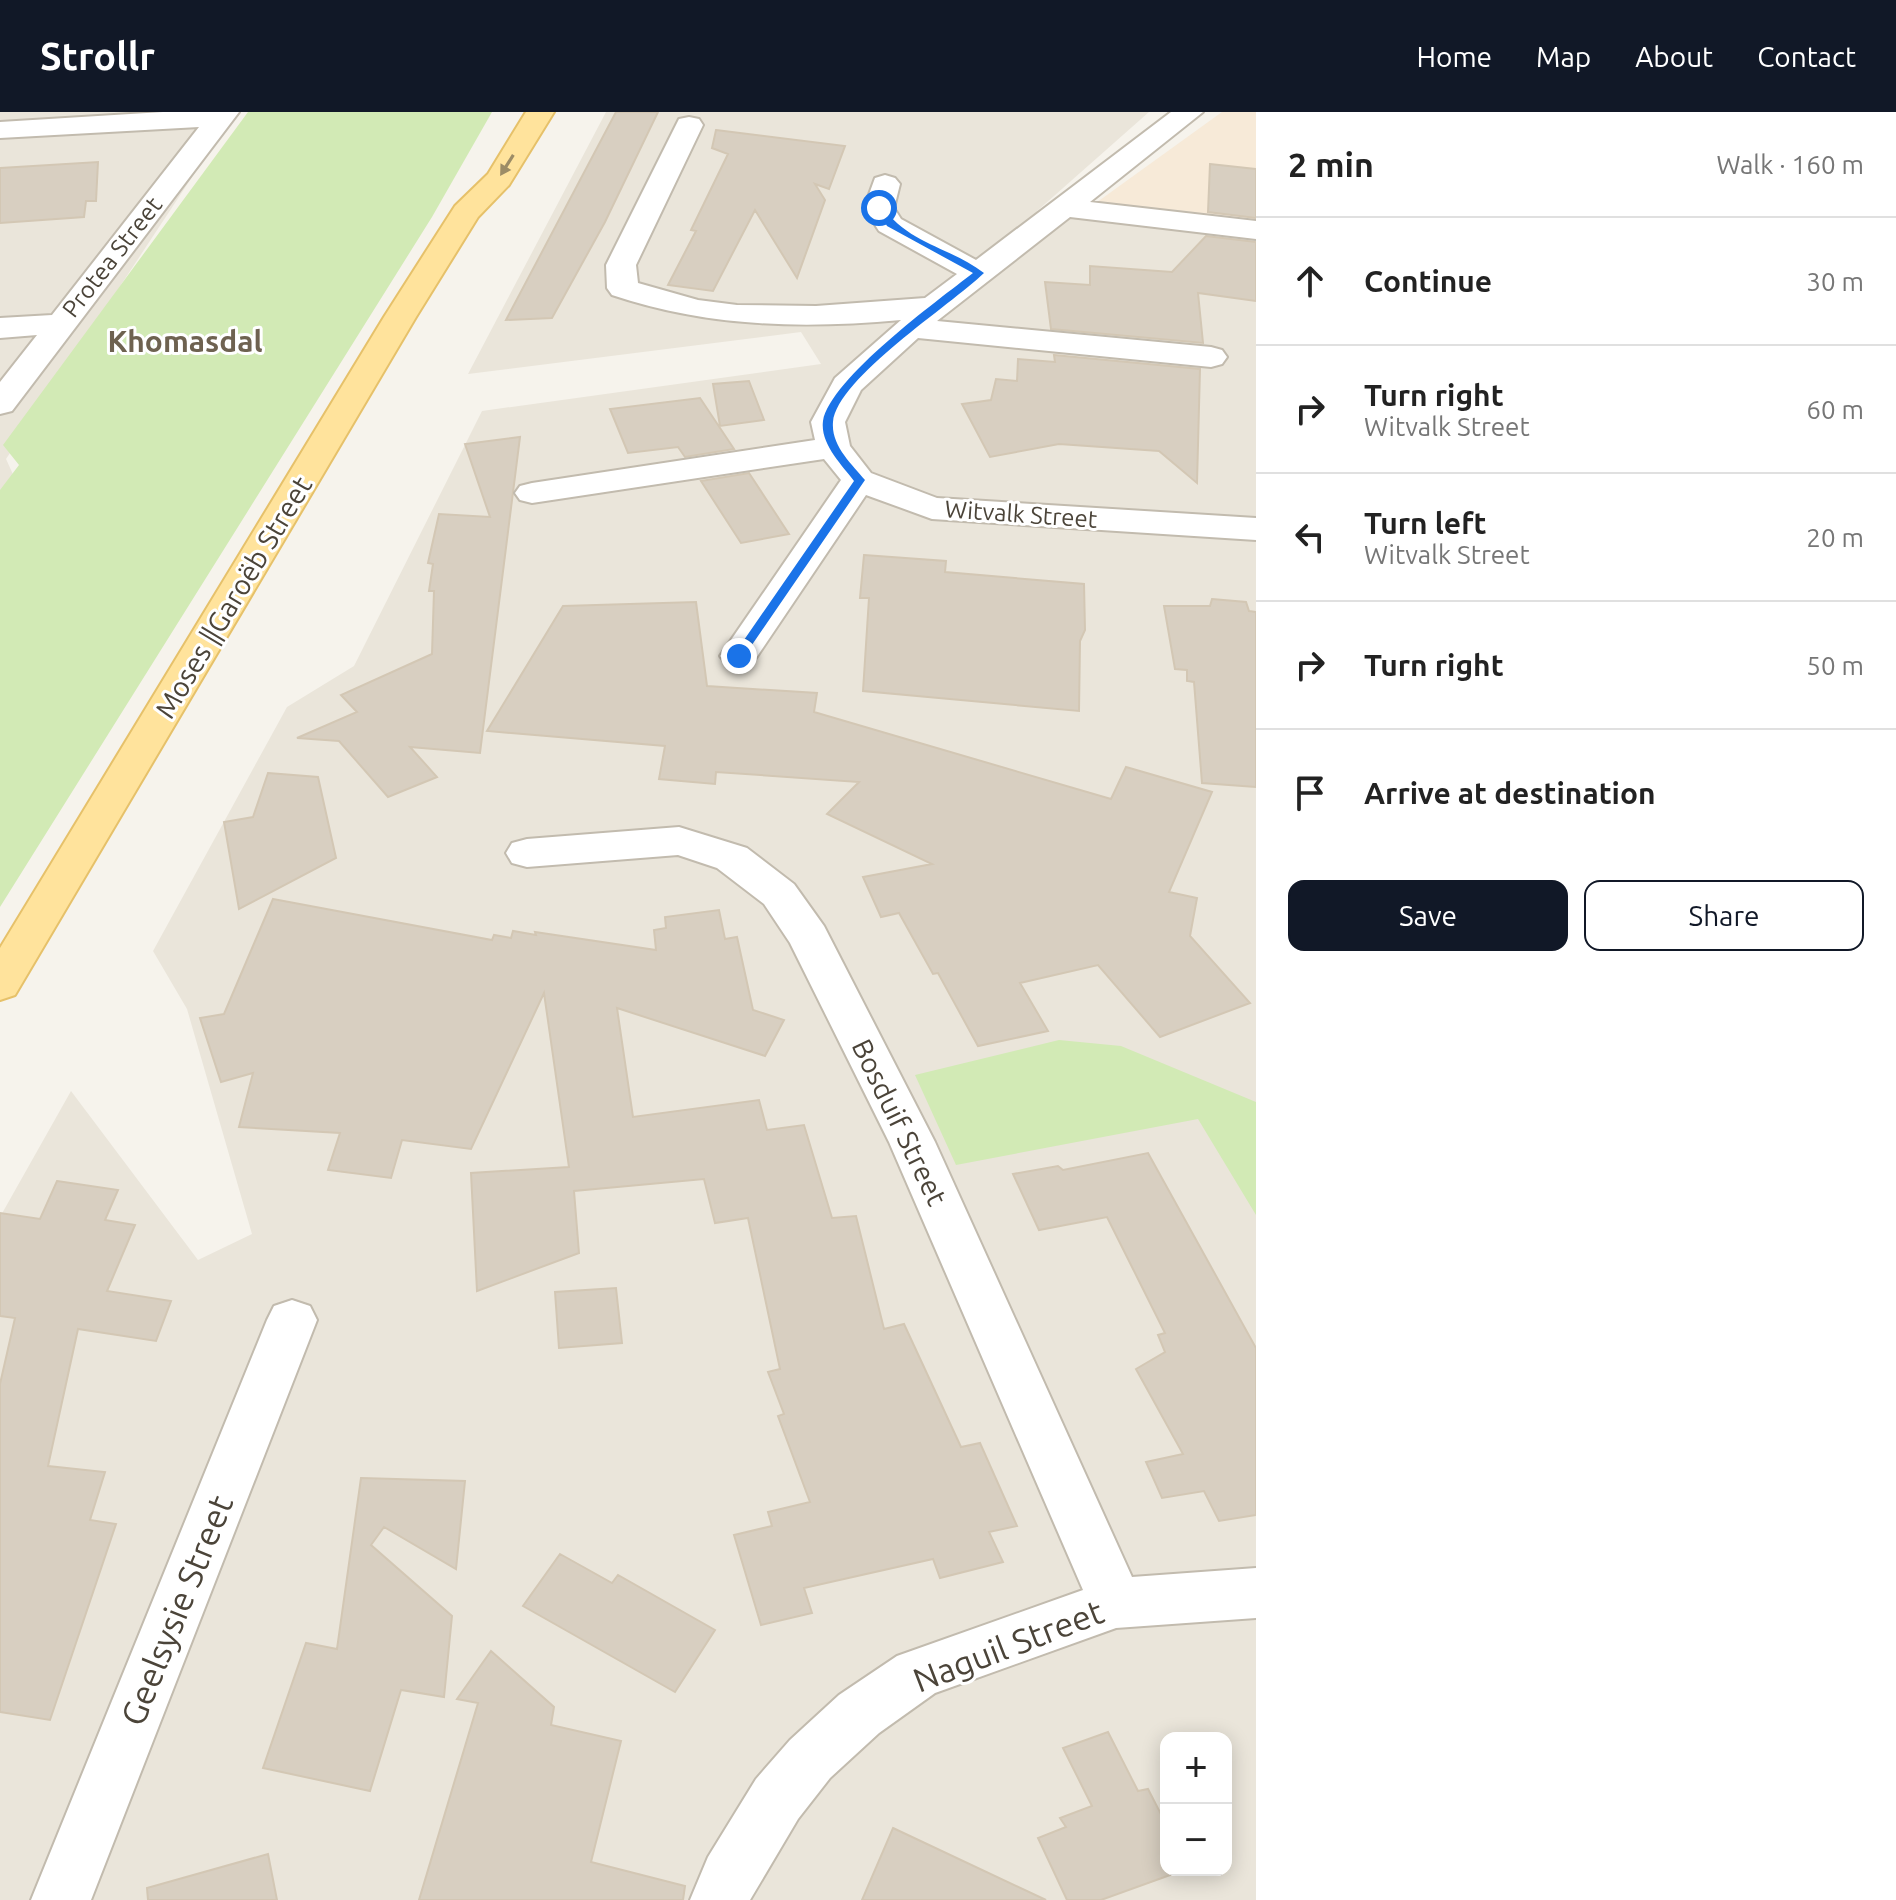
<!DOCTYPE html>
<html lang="en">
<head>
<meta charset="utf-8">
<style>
  body { margin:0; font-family:Ubuntu,sans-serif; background:#f2f2f2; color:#222 }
  .controls { position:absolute; right:24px; bottom:24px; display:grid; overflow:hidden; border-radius:16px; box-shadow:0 4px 20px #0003 }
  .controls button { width:72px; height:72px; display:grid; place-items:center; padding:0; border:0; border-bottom:2px solid #e0e0e0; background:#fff; color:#222; font:40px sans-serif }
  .stop { position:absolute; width:24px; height:24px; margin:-18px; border:6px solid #1a73e8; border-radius:50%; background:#fff }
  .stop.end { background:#1a73e8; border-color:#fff; box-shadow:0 2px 8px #0008 }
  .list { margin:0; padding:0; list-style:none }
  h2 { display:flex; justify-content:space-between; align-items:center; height:104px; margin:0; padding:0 32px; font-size:34px }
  h2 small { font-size:26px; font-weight:400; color:#767676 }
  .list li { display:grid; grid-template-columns:52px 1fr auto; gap:24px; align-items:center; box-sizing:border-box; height:128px; padding:0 32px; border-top:2px solid #e0e0e0 }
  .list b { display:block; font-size:30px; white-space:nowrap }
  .list p { margin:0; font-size:26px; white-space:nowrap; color:#767676 }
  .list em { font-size:26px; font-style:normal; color:#767676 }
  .actions { display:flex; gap:16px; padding:24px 32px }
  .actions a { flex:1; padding:18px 0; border:2px solid #111827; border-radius:16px; text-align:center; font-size:28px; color:#111827 }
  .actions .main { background:#111827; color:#fff }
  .icon { flex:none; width:44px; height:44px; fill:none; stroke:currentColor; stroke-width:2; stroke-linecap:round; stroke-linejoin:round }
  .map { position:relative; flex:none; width:1256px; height:1788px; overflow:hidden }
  header { display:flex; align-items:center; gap:48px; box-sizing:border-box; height:112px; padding:0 40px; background:#111827; color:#fff }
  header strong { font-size:38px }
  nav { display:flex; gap:44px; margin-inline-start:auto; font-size:28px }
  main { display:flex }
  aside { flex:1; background:#fff }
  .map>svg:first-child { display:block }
</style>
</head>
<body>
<header>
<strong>Strollr</strong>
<nav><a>Home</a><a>Map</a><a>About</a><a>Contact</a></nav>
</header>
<main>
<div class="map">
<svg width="1256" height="1788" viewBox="0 0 1256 1788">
  <rect width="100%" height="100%" fill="#f6f3ec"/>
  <path fill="#eae5da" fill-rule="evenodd" d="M 0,0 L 235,0 L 6,347 L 32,404 L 0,443 Z
    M 606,0 L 1149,0 L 1037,99 L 1256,109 L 1256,1788 L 0,1788 L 0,1105 L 71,979 L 198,1148 L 252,1122 L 187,897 L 153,839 L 287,595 L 354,554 L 482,299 L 821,252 L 801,220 L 468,262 ZM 1166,1626 L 1226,1626 L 1226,1758 L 1166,1758 Z"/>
  <path fill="#f7ead8" d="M 1222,0 L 1256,0 L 1256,109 L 1082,101 Z"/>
  <path fill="#d2eab5" d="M 248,0 L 492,0 L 432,105 L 0,795 L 0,378 L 19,353 L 3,333 Z
    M 1059,928 L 1121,934 L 1256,990 L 1256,1103 L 1198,1007 L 956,1053 L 915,963 Z"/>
  <path fill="#d8cfc1" stroke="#d3c7b4" stroke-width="2" d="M 616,0 L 658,0 L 605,110 L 552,206 L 506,208 Z
    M 716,18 L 845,34 L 829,77 L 815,72 L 825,88 L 797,166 L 755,98 L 713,179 L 668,173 L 696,119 L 691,118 L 728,42 L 712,36 Z
    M 98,50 L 96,89 L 86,89 L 84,105 L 0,111 L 0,56 Z
    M 1210,52 L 1256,57 L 1256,106 L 1208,100 Z
    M 1206,124 L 1256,130 L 1256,189 L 1198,181 L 1203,231 L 1051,217 L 1045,170 L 1090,173 L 1090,154 L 1172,160 Z
    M 1054,243 L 1200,257 L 1197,371 L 1159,339 L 1059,332 L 990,345 L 962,292 L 991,288 L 996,267 L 1017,269 L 1018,247 L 1055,250 Z
    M 749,269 L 764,308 L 720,314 L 713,272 Z
    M 700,286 L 734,337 L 685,345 L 678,335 L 628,341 L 610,297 Z
    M 520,325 L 480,641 L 410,635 L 437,665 L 388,685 L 339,629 L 297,626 L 357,600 L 341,583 L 432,542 L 434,479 L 429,479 L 433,452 L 428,451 L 439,402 L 490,405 L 465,332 Z
    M 749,361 L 789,422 L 741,431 L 701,369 Z
    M 864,443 L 946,449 L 945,460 L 1084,472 L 1085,518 L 1080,529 L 1079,599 L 863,579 L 869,486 L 860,486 Z
    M 1212,487 L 1246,490 L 1249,499 L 1256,500 L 1256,675 L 1202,671 L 1194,570 L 1187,569 L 1187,558 L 1175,557 L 1164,494 L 1210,494 Z
    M 696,490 L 707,574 L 817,581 L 814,600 L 1111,687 L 1126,655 L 1212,680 L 1169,780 L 1197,786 L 1190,824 L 1250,891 L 1160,925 L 1098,853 L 1020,871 L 1048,919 L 978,934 L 938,861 L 933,862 L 899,801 L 881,805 L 863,765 L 932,752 L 827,702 L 859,670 L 716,660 L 715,672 L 659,667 L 665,634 L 487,619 L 563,494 Z
    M 268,661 L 318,665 L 336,746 L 239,797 L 224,710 L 253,705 Z
    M 273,787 L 492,828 L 494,823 L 511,826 L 513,819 L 536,823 L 535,820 L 656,838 L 654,818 L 666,816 L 665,805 L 719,798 L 725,827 L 737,825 L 753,898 L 784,908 L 765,944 L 617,896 L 633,1005 L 759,988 L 767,1018 L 804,1013 L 832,1106 L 856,1104 L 884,1217 L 904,1212 L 961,1335 L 980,1331 L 1017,1414 L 989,1420 L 1003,1450 L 940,1466 L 933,1447 L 804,1476 L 812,1501 L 761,1513 L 734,1423 L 772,1414 L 768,1400 L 810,1390 L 778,1304 L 784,1302 L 768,1260 L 780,1257 L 748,1106 L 715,1111 L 704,1067 L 574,1079 L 579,1141 L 477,1179 L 471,1061 L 569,1055 L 544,881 L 471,1037 L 402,1028 L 391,1066 L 328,1058 L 340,1021 L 239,1015 L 253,961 L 221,970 L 200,906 L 224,902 Z
    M 1148,1041 L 1256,1236 L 1256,1403 L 1219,1409 L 1204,1379 L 1162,1386 L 1146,1350 L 1183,1342 L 1136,1257 L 1165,1240 L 1158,1223 L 1165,1221 L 1107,1105 L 1039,1118 L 1013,1062 L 1058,1054 L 1063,1058 Z
    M 57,1069 L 118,1078 L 105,1108 L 135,1113 L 107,1179 L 171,1189 L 156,1229 L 78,1217 L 48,1354 L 105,1360 L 90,1408 L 116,1412 L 50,1608 L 0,1600 L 0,1272 L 15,1206 L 0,1204 L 0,1101 L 40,1107 Z
    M 616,1176 L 622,1231 L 559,1236 L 555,1180 Z
    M 361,1366 L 465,1369 L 456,1457 L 384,1415 L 371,1433 L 452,1504 L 444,1585 L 401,1578 L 370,1679 L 263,1656 L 306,1531 L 337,1537 Z
    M 560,1442 L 612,1471 L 618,1463 L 715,1518 L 675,1580 L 523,1494 Z
    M 491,1539 L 554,1595 L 551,1613 L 621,1629 L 591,1750 L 685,1774 L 683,1788 L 419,1788 L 478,1591 L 457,1587 Z
    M 1108,1620 L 1138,1679 L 1148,1677 L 1166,1712 L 1166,1758 L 1184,1758 L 1101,1788 L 1067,1788 L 1038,1726 L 1066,1715 L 1060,1706 L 1092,1694 L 1063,1636 Z
    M 893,1716 L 1046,1788 L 862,1788 Z
    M 268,1742 L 277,1788 L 148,1788 L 147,1776 Z"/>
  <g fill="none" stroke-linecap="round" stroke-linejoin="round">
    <defs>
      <path id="minor" d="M 163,0 L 239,0 L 12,299 L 0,302 L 0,270 L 37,223 L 0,226 L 0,206 L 52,203 L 199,15 L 0,26 L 0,10 Z
        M 1171,0 L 1203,0 L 1090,90 L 1256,109 L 1256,127 L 1070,105 L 937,209 L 1211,235 L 1222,238 L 1227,245 L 1222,252 L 1211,255 L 918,226 L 861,278 L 845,310 L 850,334 L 871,361 L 937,386 L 1256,406 L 1256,428 L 932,407 L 866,383 L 752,552 L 739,556 L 726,552 L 720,544 L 841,368 L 824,347 L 532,391 L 520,388 L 515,381 L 520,374 L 532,371 L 815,328 L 811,310 L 835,266 L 901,208 C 801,217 708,215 612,183 L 607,176 L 606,153 L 679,7 L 689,5 L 699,7 L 703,13 L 636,153 L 638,171 L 698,188 L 737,193 L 816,194 L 925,186 L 957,162 L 879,119 L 864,96 L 875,66 L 885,63 L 895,66 L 900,72 L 894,96 L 901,107 L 976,148 Z
        M 679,715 L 747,736 L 794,772 L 824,814 L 935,1030 L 1132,1465 L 1256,1456 L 1256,1506 L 1116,1516 L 935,1581 L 879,1621 L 830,1666 L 798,1707 L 750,1788 L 690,1788 L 708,1745 L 756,1667 L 790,1628 L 839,1583 L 897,1544 L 1083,1478 L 889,1030 L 790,831 L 764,792 L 717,756 L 678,743 L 527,755 L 512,751 L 506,741 L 512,731 L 527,727 Z
        M 292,1188 L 310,1194 L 317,1208 L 91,1788 L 31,1788 L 267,1208 L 274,1194 Z"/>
      <path id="major" d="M 526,0 L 554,0 L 509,73 L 478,105 L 416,205 L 15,883 L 0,888 L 0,836 L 384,205 L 455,94 L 488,62 Z"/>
    </defs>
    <use href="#minor" stroke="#c2bbae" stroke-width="4"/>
    <use href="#major" stroke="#e6c16a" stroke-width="4"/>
    <use href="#minor" fill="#fff" fill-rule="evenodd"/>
    <use href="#major" fill="#ffe39c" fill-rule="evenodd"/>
  </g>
  <defs><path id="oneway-solid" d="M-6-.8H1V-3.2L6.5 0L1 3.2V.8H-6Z" transform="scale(2)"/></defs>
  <use fill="#9c8c66" href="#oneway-solid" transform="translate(507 53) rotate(122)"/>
  <path fill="#1a73e8" d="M 876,94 L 882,94 C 908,132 950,135 984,161 C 951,193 837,266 833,310 C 831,334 852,352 865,368 L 743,546 L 735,546 L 735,541 L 854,369 C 842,353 820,332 823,309 C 831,266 937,189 973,161 L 887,114 Z"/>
  <g text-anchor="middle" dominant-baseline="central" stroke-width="6" stroke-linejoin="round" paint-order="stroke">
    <g font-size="24" fill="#4b4439" stroke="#fff">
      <text transform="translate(112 145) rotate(-52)">Protea Street</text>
      <text transform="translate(1021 402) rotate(4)">Witvalk Street</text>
    </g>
    <g font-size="28" fill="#4b4439" stroke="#fff">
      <text transform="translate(233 485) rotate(-59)">Moses ǁGaroëb Street</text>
      <text transform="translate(900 1010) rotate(64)">Bosduif Street</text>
    </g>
    <g font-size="30" font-weight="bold" fill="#6e6250" stroke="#fff">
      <text x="185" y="229">Khomasdal</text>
    </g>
    <g font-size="34" fill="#4b4439" stroke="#fff">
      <text transform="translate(176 1498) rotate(-68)">Geelsysie Street</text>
      <text transform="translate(1008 1533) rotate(-21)">Naguil Street</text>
    </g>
  </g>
</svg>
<div class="controls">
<button>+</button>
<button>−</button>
</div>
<div class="stop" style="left:879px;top:96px"></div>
<div class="stop end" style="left:739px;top:544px"></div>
</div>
<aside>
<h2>2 min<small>Walk · 160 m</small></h2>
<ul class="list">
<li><svg class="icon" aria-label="ahead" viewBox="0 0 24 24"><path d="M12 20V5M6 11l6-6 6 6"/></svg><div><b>Continue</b></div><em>30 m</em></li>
<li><svg class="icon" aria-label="right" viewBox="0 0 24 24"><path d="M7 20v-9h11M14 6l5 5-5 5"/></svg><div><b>Turn right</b><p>Witvalk Street</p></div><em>60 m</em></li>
<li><svg class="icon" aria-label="left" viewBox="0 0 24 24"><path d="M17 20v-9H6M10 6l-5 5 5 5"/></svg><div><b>Turn left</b><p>Witvalk Street</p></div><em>20 m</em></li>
<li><svg class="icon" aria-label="right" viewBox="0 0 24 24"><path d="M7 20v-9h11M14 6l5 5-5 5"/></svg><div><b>Turn right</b></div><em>50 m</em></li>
<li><svg class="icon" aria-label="arrive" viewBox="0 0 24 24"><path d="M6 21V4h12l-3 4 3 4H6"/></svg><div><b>Arrive at destination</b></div></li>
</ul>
<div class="actions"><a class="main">Save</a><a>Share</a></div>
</aside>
</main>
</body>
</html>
